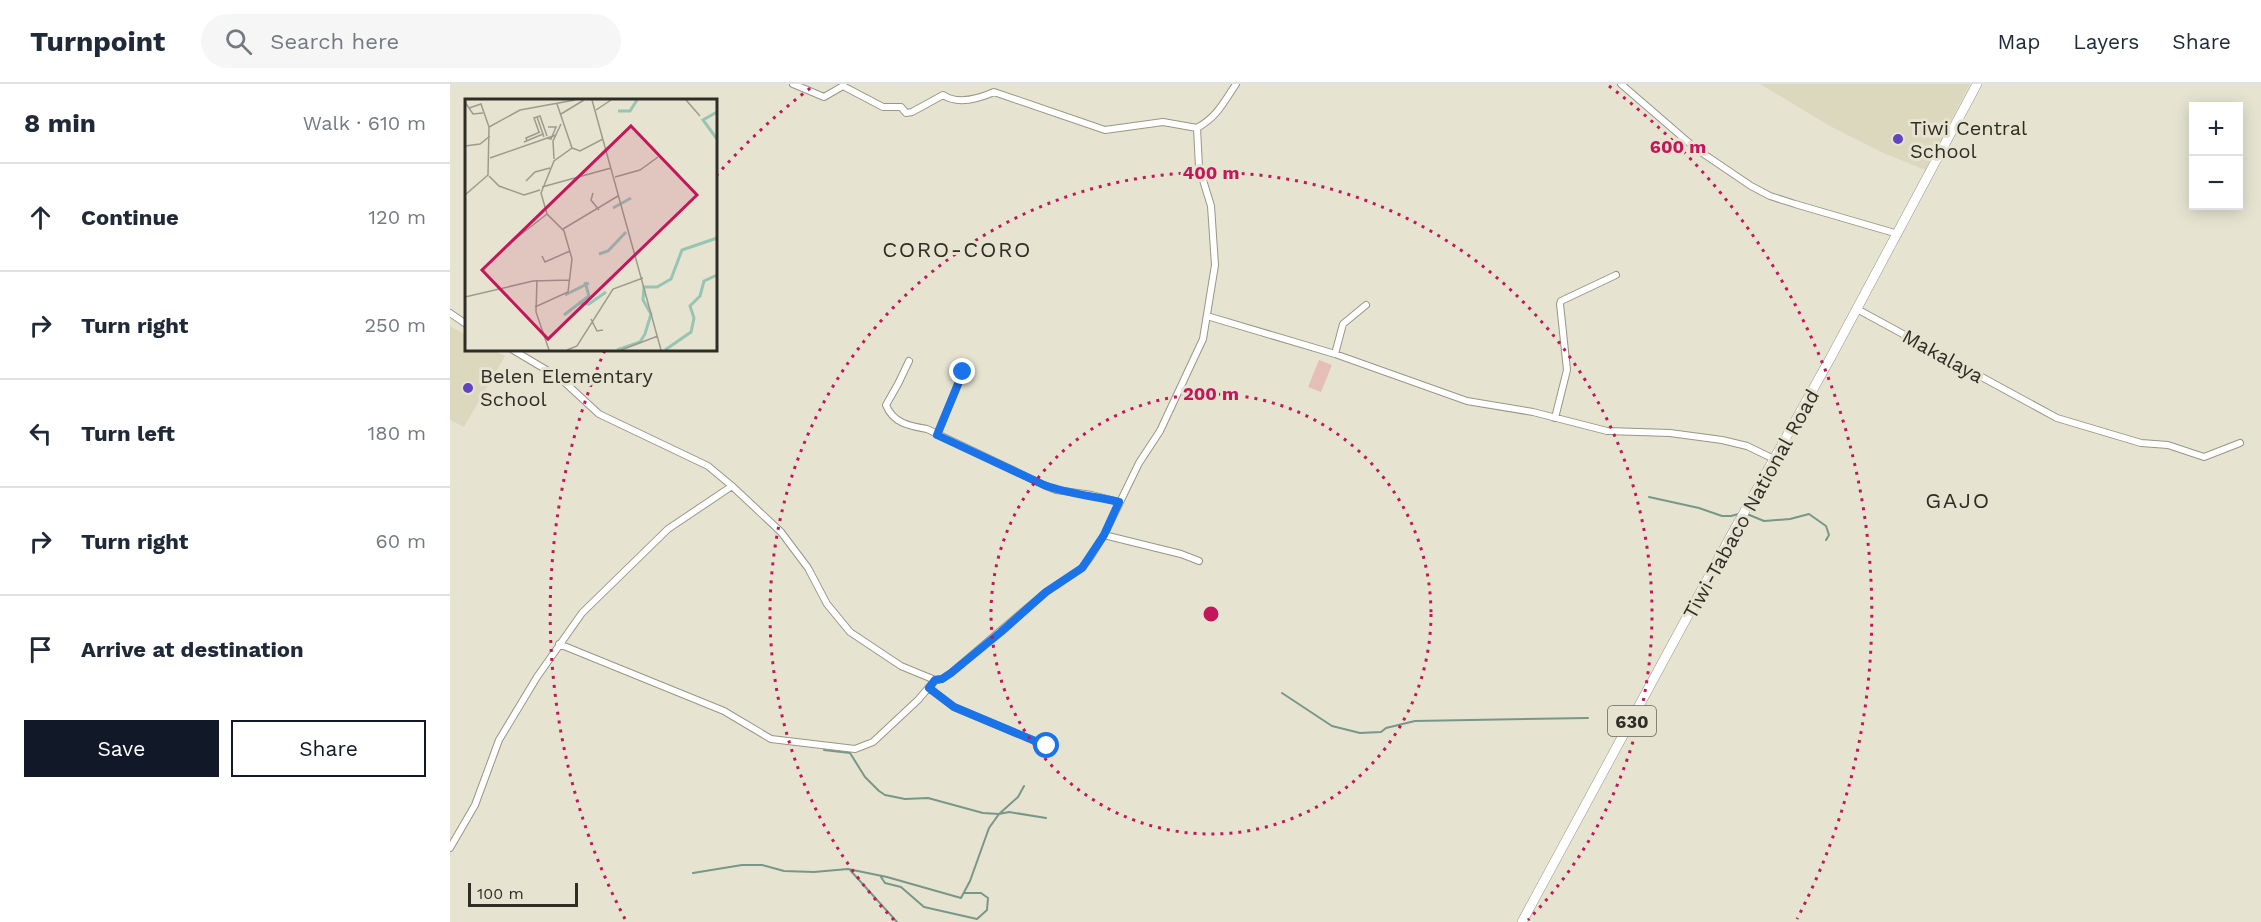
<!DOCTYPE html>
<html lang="en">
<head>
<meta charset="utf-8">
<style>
  body { margin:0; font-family:"Work Sans",sans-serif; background:#f6f6f7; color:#1f2937 }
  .controls { position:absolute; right:18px; top:18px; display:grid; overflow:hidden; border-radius:0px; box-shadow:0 3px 15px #0003 }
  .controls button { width:54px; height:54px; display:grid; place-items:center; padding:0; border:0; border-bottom:2px solid #e0e1e3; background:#fff; color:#1f2937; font:30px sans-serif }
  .scale { position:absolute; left:18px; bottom:15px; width:110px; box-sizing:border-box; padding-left:6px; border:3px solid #2f2e26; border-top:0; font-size:16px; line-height:21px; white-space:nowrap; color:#2f2e26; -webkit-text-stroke:4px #e6e4d1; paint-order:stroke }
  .stop { position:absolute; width:18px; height:18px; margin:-14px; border:4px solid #1a73e8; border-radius:50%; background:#fff }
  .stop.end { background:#1a73e8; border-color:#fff; box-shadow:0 2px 6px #0008 }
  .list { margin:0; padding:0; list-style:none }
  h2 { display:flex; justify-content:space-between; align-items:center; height:78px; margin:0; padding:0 24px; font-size:26px }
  h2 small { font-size:20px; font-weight:400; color:#747a83 }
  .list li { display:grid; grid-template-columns:39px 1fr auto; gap:18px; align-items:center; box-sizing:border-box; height:108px; padding:0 24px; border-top:2px solid #e0e1e3 }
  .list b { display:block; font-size:22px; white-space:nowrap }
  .list em { font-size:20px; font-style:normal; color:#747a83 }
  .actions { display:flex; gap:12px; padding:18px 24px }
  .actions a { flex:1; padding:14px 0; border:2px solid #111827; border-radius:0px; text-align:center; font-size:21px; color:#111827 }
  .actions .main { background:#111827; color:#fff }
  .icon { flex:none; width:33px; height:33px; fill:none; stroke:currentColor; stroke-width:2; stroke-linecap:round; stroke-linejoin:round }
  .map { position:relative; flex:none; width:1811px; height:838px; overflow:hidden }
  header { display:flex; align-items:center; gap:36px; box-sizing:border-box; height:84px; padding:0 30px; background:#fff; border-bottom:2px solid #e0e1e3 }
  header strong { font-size:28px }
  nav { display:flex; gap:33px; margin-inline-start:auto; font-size:21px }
  .search { width:420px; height:54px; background:#f6f6f7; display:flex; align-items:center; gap:15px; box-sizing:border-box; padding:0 21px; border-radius:33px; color:#747a83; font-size:22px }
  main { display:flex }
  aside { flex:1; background:#fff }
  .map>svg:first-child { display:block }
</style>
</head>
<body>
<header>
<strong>Turnpoint</strong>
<div class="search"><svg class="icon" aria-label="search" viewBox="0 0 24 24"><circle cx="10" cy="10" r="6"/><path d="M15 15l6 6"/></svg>Search here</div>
<nav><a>Map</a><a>Layers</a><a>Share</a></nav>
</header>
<main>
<aside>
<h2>8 min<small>Walk · 610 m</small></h2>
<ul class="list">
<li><svg class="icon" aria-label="ahead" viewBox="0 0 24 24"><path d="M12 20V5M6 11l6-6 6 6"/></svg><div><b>Continue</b></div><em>120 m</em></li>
<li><svg class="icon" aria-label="right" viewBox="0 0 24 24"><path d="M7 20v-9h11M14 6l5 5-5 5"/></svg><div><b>Turn right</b></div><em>250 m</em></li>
<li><svg class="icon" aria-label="left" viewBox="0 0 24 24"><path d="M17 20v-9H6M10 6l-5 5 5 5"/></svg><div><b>Turn left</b></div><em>180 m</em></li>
<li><svg class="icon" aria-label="right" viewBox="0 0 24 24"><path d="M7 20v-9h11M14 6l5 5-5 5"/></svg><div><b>Turn right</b></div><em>60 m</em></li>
<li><svg class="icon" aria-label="arrive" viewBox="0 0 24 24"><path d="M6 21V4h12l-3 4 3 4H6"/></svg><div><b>Arrive at destination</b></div></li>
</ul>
<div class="actions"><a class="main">Save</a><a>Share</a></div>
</aside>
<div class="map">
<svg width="1811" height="838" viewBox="0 0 1811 838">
  <rect width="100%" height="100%" fill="#e6e4d1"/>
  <path fill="#dbd8be" d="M 1310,0 L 1520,0 L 1475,86 L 1431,68 L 1378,41 Z
    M 0,242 L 16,251 L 16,266 L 43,266 L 55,272 L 14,343 L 0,336 Z"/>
  <path fill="#e5beb7" d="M 869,276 L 882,281 L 871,308 L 858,303 Z"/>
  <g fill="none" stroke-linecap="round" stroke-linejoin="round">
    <path stroke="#789789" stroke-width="2" d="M 1199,413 L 1249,424 L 1272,432 L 1281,432 L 1292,429
      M 1297,430 L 1314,437 L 1340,435 L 1359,430 L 1376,442 L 1379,451 L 1376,456
      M 832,609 L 882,642 L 910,649 L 931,648 L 936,644 L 965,637 L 1138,634
      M 374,666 L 400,669 L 415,693 L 429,707 L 435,711 L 455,715 L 478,714 L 533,729 L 549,730 L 559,728 L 596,734
      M 400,786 L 447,838
      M 243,789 L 292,781 L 312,781 L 334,787 L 364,788 L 398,785 L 437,793 L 511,814 L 520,797 L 539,744 L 549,730 L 568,713 L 574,702
      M 431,793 L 435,799 L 451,803 L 474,823 L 527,835 L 537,826 L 538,814 L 531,809 L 514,809"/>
    <defs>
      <path id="minor" d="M 343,0 L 374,13 L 393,2 L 433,23 L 451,23 L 456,29 L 462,28 L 493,11 C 508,21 528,15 544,8 L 655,46 L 713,38 L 747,44
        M 1171,0 L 1245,64 L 1301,102 L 1320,112 L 1345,120 L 1448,150
        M 1407,225 L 1607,334 L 1691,359 L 1718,361 L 1754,373 L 1790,359
        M 0,229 L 16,240
        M 757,232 L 885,270 L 1017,317 L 1083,328 L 1157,347 L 1220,349 L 1272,356 L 1297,362 L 1324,375
        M 63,266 L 110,294 L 149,330 L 258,382 L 282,402 L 331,448 L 358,484 L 377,520 L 400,548 L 451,582 L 485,596
        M 885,270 L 893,240 L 916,221
        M 459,277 L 448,300 L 436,321 C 443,339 459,342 477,345 L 594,401 L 606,406 L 642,411 L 669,418
        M 1105,334 L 1117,286 L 1110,220 L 1111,217 L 1166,191
        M 487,351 L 513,288
        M 654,451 L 731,470 L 749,477
        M 109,560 L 274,627 L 321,655 L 405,665 L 423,658 L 468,616 L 485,596 L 492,595 L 501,589 L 596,508 L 632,484 L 641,472 L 654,451 L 689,379 L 710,347 L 753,255 L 765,181 L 761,122 L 749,83 L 747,44 C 767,33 774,18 786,0
        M 479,604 L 504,623 L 597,662
        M 0,764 L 25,721 L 49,656 L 87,593 L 132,529 L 218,445 L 282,402"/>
      <path id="primary" d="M 1072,838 L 1282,450 L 1381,273 L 1527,0"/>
    </defs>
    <use href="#minor" stroke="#999685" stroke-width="8"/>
    <use href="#primary" stroke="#999685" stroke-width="10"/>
    <use href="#minor" stroke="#fff" stroke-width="6"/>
    <use href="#primary" stroke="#fff" stroke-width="9"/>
  </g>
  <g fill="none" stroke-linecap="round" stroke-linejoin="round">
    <path stroke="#1a73e8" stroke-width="8" d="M 513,288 L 487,351 L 594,401 C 618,410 644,412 669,418 L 654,451 L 632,484 L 596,508 L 551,548 L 501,589 L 492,595 L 485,596 L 479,604 L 504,623 L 597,662"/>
  </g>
  <g fill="none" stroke="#c2185b" stroke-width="3" stroke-dasharray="3 6">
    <circle cx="761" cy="530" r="220"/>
    <path d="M444 836A441 441 0 1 1 1078 836"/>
    <path d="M175 835A661 661 0 0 1 155 266M266 92A661 661 0 0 1 363 2M1159 2A661 661 0 0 1 1347 835"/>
  </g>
  <g fill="#5f46be" stroke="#e6e4d1" stroke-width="2">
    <circle cx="1448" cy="55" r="6"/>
    <circle cx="18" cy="304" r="6"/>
  </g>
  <g text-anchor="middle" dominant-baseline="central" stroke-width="6" stroke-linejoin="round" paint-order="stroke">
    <rect fill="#e6e4d1" stroke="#666559" stroke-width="1.5" x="1158" y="622" width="48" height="30" rx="4.5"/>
    <g font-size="18" font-weight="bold" fill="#2f2e26">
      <text x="1182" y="637">630</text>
    </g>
    <g font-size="20" fill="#2f2e26" stroke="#e6e4d1" text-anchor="start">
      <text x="1460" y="44">Tiwi Central<tspan x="1460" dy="23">School</tspan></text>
      <text x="30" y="292">Belen Elementary<tspan x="30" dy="23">School</tspan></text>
    </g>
    <g font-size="20" fill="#2f2e26" stroke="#e6e4d1">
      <text transform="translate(1493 272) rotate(29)">Makalaya</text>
      <text transform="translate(1301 420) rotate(-61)">Tiwi-Tabaco National Road</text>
    </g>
    <g font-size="22" letter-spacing="1.5" fill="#2f2e26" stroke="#e6e4d1">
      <text x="507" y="165">CORO-CORO</text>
      <text x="1508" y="416">GAJO</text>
    </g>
  </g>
  <g transform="translate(15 15)">
    <rect width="252" height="252" fill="#e6e4d1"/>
    <path fill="none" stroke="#98c4b3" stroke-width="3" d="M 153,12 L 165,12 L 172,1M 252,13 L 238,21 L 252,40M 148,109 L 166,99M 134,155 L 143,152 L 161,133M 100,196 L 124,184M 113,204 L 124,205 L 141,193M 99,216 L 124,197 L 120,183M 152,251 L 175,243 L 180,235 L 186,215 L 178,201 L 179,188 L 192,188 L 206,180 L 217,151 L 252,139M 200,251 L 226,233 L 229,219 L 225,207 L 235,197 L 239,182 L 252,176"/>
    <path fill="none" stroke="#9d9b8d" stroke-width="1.5" d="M 127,1 L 196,251M 221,1 L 235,17M 0,3 L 8,15 L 18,14M 4,9 L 16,5 L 24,28M 131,11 L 146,1M 96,15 L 119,1M 72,18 L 79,38M 74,33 L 69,19 L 75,17 L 82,37M 82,39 L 86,40 L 91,28 L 83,28M 62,42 L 61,39 L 75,33M 59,43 L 78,35M 0,47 L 15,45 L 25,37M 107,49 L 115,52 L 138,40M 25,59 L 91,36M 89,60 L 88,42 L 96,25M 24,77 L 34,87 L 59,96 L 75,91M 150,78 L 175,71 L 193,58M 61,82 L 70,73 L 85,69M 77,88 L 146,69M 128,94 L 126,101 L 134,111M 0,96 L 23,76 L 24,28 L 55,11 L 110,1M 98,130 L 153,97M 45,144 L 82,115M 77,157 L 80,163 L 105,152M 72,181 L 71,213 L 84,251M 0,198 L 68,182 L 104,181M 70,208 L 103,193 L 107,160 L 99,132 L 82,115 L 76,94 L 89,62 L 107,49 L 92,5M 126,220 L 132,232 L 138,231M 102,251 L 112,247 L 148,190 L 178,179M 156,251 L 193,237"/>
    <path fill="#c2185b" fill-opacity="0.15" stroke="#c2185b" stroke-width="3" d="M 166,27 L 232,96 L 83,240 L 17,171 Z"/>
    <rect width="252" height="252" fill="none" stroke="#2f2e26" stroke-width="3"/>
  </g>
  <circle cx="761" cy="530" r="9" fill="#c2185b" stroke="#e6e4d1" stroke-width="3"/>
  <g font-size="18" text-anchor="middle" font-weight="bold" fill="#c2185b" stroke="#e6e4d1" stroke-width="6" stroke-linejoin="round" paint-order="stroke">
    <text x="1228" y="69">600 m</text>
    <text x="761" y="95">400 m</text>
    <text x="761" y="316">200 m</text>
  </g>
</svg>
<div class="controls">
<button>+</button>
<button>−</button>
</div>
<div class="scale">100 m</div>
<div class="stop" style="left:597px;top:662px"></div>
<div class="stop end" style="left:513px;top:288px"></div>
</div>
</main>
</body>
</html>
